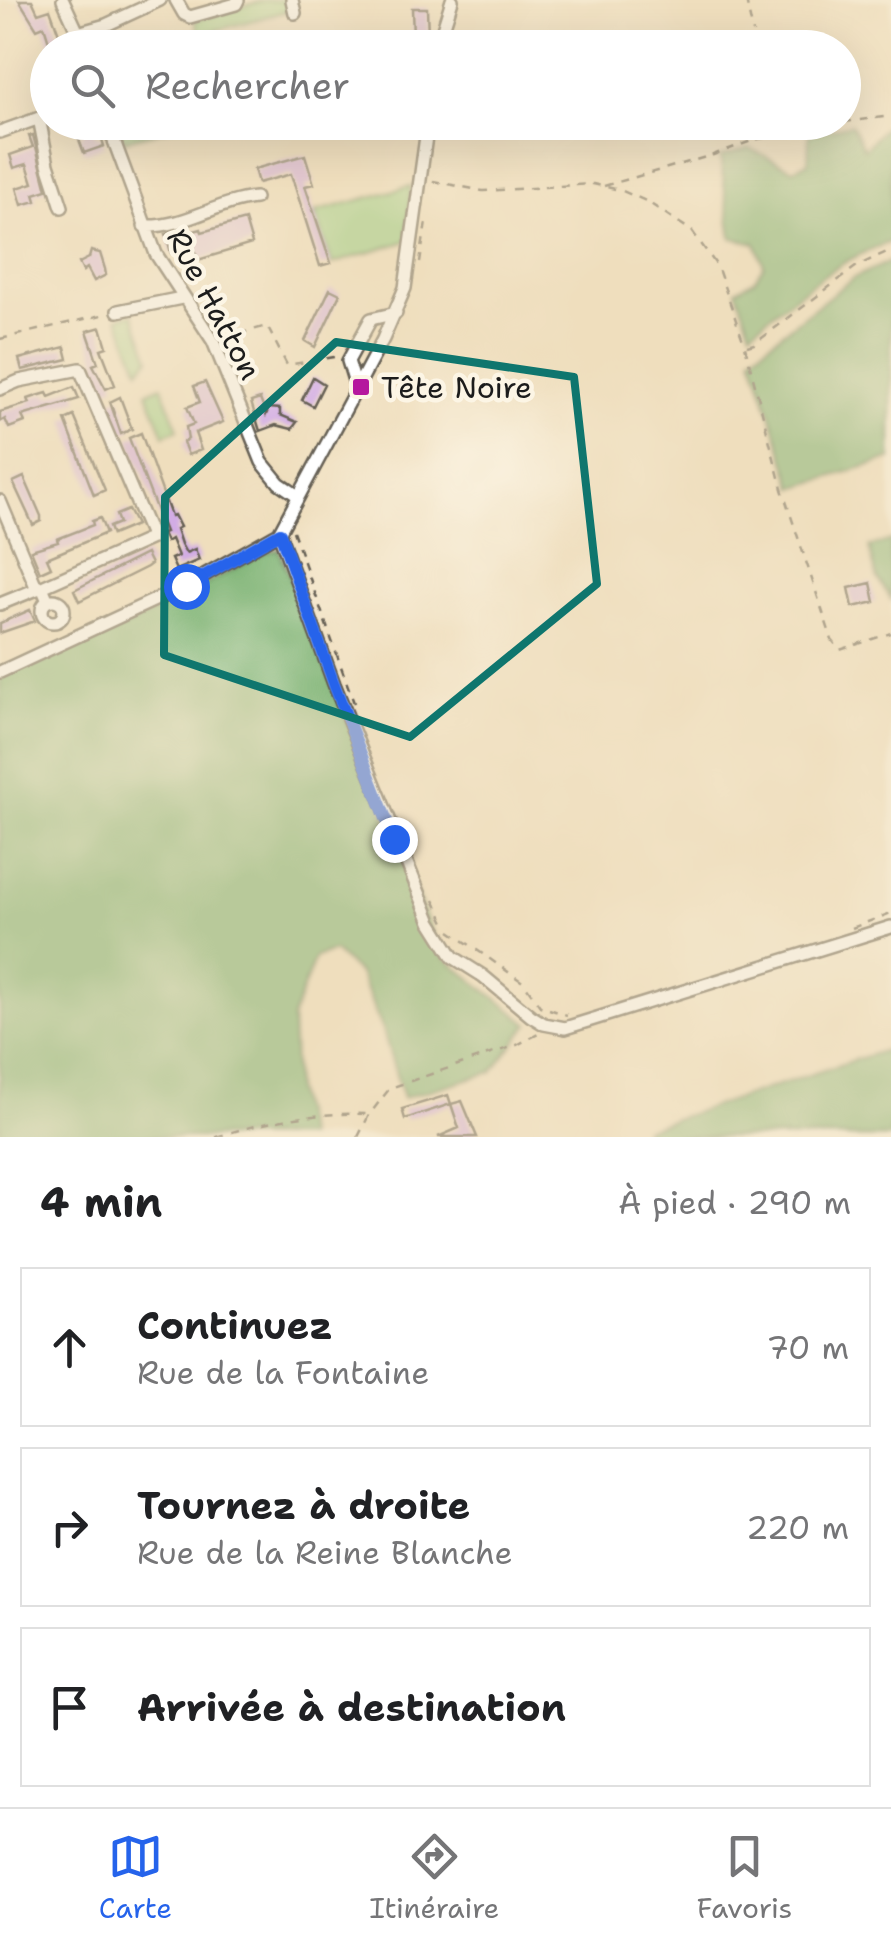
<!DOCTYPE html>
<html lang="fr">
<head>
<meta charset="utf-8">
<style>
  body { margin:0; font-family:"Shantell Sans",sans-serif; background:#f2f2f2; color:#202124 }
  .stop { position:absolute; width:30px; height:30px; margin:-22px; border:8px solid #2563eb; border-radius:50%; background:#fff }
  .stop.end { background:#2563eb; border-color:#fff; box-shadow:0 2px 10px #0008 }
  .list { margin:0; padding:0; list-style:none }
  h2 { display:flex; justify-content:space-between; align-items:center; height:130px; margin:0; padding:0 40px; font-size:42px }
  h2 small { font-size:32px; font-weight:400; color:#757577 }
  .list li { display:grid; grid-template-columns:65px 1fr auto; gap:30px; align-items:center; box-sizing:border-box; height:160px; margin:0 20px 20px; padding:0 20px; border:2px solid #e0e0e0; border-radius:0px }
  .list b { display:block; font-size:38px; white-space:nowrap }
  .list p { margin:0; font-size:32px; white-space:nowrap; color:#757577 }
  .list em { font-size:32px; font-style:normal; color:#757577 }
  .icon { flex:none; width:55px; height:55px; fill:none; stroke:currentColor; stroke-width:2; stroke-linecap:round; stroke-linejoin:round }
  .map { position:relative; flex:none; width:891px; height:1137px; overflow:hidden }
  .search { position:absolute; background:#fff; box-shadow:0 10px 40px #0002; left:30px; right:30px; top:30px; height:110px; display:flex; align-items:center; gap:25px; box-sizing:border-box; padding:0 35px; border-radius:55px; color:#757577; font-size:38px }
  .sheet { height:670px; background:#fff }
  nav { display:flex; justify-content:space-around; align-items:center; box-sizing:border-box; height:140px; border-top:2px solid #e0e0e0; background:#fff; font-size:28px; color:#757577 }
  nav a { display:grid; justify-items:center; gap:5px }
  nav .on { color:#2563eb }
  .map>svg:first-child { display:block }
</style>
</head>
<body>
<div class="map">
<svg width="891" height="1137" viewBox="0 0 891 1137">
  <rect width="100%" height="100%" fill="#fcf5e5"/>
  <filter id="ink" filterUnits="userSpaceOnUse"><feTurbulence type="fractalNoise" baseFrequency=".01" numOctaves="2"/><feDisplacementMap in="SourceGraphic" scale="20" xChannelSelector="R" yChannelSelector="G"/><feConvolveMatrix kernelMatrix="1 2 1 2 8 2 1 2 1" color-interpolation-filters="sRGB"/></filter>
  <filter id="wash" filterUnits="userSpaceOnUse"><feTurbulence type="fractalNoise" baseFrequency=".0048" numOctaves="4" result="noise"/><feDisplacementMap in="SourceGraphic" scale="40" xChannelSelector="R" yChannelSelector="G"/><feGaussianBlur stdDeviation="2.25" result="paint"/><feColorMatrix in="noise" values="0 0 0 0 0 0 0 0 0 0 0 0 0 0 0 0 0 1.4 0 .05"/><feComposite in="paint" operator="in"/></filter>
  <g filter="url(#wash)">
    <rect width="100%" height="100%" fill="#efdebd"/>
    <path fill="#94cd81" stroke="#58744e" stroke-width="2.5" d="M 265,0 L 289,0 L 291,10 L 199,35 L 195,20 Z
      M 411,186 L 407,241 L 332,264 L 315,212 Z
      M 133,313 L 150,358 L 139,369 L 118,317 Z
      M 162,386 L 178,429 L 164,435 L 147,392 Z"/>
    <path fill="#77b06f" stroke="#4a6646" stroke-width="2.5" d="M 891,120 L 891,242 C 839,258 793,298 751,331 L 736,290 L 754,280 L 764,265 L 756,243 L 732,238 L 720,157 L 749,148 L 793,169 L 808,162 L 809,134 L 851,124 L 864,149 Z
      M 117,122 L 191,122 L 191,123 L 123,141 Z
      M 891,261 L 891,459 L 794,488 L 752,356 L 853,278 Z
      M 891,540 L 891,599 L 877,578 L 869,547 Z
      M 279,549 L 441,955 L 529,1024 L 492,1072 L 403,1098 L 382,1028 L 359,974 L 334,951 L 315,957 L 292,1018 L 295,1089 L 307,1137 L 0,1137 L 0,674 L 132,623 L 265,552 Z
      M 891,1048 L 891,1137 L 649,1137 L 644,1129 Z"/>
    <g id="blocks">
      <path fill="#d2ace4" d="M 19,0 L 32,0 L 38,13 L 50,9 L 64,48 L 51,48 L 44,26 L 37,29 Z
        M 412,8 L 427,8 L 428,36 L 413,37 Z
        M 80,122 L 91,122 L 96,137 L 101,136 L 104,146 L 84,153 L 78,137 L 84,135 Z
        M 33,135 L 47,190 L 34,194 L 36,201 L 22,205 L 17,188 L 33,183 L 27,164 L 14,168 L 10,155 L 33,147 L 29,136 Z
        M 305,155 L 314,184 L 305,186 L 331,263 L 320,266 L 291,174 L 258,183 L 254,169 Z
        M 245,220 L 252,244 L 198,260 L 194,247 L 171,253 L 166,234 L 186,229 L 187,233 L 201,229 L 202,232 Z
        M 91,251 L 100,253 L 105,269 L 106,275 L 94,281 L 87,268 L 83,271 L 79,263 L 89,258 Z
        M 330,289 L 340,294 L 315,347 L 305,341 Z
        M 101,327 L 107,347 L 101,349 L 115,385 L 106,389 L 93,365 L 98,363 L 87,331 Z
        M 65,347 L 68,359 L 22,370 L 19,359 Z
        M 313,377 L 324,384 L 313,406 L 302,400 Z
        M 205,382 L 223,422 L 195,433 L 201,450 L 188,455 L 183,442 L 188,439 L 186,427 L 194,424 L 187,407 L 200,402 L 194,386 Z
        M 74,387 L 79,399 L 22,416 L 25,422 L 9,428 L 5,419 L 0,422 L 0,412 L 30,403 L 28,399 L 37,396 L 47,393 L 49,397 Z
        M 120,397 L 132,429 L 121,434 L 110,402 Z
        M 260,399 L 266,415 L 269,408 L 280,409 L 280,415 L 297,422 L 292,429 L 276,425 L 260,431 L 251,402 Z
        M 74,416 L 105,490 L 94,495 L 65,420 Z
        M 141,433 L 171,516 L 174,515 L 180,527 L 176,529 L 181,544 L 186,553 L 195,549 L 199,560 L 176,570 L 171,559 L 178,556 L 171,539 L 166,542 L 162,533 L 165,532 L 129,438 Z
        M 24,477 L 41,516 L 41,521 L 33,525 L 13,482 Z
        M 128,510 L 136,525 L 112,535 L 109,527 L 119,523 L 116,515 Z
        M 100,518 L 106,533 L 47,558 L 51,567 L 40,572 L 31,550 L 58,542 L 57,539 L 93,525 L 92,521 Z
        M 146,554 L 151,564 L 147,567 L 79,601 L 74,590 Z
        M 871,583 L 875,602 L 853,607 L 849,588 Z
        M 30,610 L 35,621 L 0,633 L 0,623 Z
        M 448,1095 L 451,1104 L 405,1119 L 402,1109 Z
        M 462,1101 L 477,1137 L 438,1137 L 459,1128 L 451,1104 Z"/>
    </g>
  </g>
  <g filter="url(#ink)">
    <use href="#blocks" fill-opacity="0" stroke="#666054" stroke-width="2.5"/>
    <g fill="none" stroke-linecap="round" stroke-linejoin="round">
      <defs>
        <path id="minor" d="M 63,0 L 85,48
          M 176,0 L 184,14 L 190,17 L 236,4 L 238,0
          M 292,0 L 295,13
          M 81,32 L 106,25 L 160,0
          M 437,48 L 452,0
          M 39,118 L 48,164 L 62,207
          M 107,122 L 156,254 L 213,341 L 262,462 L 279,483 L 298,496
          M 0,132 L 48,115
          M 144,226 C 184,228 216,202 255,198
          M 118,311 L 182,298
          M 356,387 L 348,361 L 371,319 L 396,313
          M 0,389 L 19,381 L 80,369 L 152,538 L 42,587 L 48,601
          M 0,501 L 37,589
          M 279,533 L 334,684 L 431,922 L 453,957 L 483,976 L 531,1016 L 544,1024 L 565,1028 L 891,927
          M42 611a11 11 0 1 1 22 0a11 11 0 1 1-22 0Z
          M 0,604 L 42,587
          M 0,672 L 185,586 L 279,533 L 383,339 L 405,288 L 428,122"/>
      </defs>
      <use href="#minor" stroke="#666054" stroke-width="16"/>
      <path stroke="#666054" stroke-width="2.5" stroke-dasharray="8 8" stroke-linecap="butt" d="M 746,0 L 753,33
        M 844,122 L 891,116
        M 433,181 L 483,191 L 593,184 L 620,190 L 646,201 L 692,231 L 717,266 L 745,346 L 782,489 L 832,640 L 840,650 L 891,633
        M 604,186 L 713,155 L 754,140 L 839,122
        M 420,263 L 426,222
        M 224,338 L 267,326 L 287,365 L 340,356
        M 0,339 L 106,314
        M 747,346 L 754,344 L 857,266 L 891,250
        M 293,531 L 354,703
        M 434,900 L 446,924
        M 852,928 L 891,913
        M 450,931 L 524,983 L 540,1006 L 567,1015
        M 216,1137 C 265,1121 316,1112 367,1114
        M 358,1137 L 369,1115 L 390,1088 L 517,1045 L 538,1034"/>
      <use href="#minor" stroke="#fff" stroke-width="11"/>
    </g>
  </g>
  <g fill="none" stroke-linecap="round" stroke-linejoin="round" filter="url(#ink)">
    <path stroke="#2563eb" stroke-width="12" d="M 186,586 L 280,533 L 334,684 L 394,839"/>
  </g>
  <path d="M0 0H891V1137H0ZM 336,342 L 574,377 L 597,584 L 410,737 L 164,655 L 165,497 Z" fill="#efdebd" fill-opacity=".55" fill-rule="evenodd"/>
  <path fill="none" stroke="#0f766e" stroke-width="8" stroke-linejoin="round" d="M 336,342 L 574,377 L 597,584 L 410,737 L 164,655 L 165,497 Z"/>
  <rect fill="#b5179e" stroke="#fcf5e5" stroke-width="4" x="351" y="377" width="20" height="20" rx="5"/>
  <g text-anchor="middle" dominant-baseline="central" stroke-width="9" stroke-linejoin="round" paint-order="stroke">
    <g font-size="30" fill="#1c1c1c" stroke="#fcf5e5">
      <text transform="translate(214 304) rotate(62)">Rue Hatton</text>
    </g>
    <g font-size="30" fill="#1c1c1c" stroke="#fcf5e5" text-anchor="start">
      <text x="381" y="387">Tête Noire</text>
    </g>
  </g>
</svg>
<div class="stop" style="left:186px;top:586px"></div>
<div class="stop end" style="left:394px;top:839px"></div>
<div class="search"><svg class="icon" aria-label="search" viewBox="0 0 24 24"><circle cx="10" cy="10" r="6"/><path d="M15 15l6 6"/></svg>Rechercher</div>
</div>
<section class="sheet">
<h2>4 min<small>À pied · 290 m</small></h2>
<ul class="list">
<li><svg class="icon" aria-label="ahead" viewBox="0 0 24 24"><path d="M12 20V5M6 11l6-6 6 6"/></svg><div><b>Continuez</b><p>Rue de la Fontaine</p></div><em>70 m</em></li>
<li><svg class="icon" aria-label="right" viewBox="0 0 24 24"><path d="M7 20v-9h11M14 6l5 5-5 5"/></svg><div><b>Tournez à droite</b><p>Rue de la Reine Blanche</p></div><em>220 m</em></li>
<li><svg class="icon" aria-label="arrive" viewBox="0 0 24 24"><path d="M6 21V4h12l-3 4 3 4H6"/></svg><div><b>Arrivée à destination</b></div></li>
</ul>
</section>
<nav>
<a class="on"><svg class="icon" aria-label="map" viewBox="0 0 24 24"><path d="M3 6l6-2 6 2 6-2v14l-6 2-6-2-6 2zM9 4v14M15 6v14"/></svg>Carte</a>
<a><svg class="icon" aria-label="directions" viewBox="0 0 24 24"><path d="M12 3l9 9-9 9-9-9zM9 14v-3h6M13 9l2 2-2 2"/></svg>Itinéraire</a>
<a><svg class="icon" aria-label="saved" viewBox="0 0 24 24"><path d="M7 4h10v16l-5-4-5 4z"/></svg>Favoris</a>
</nav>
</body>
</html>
